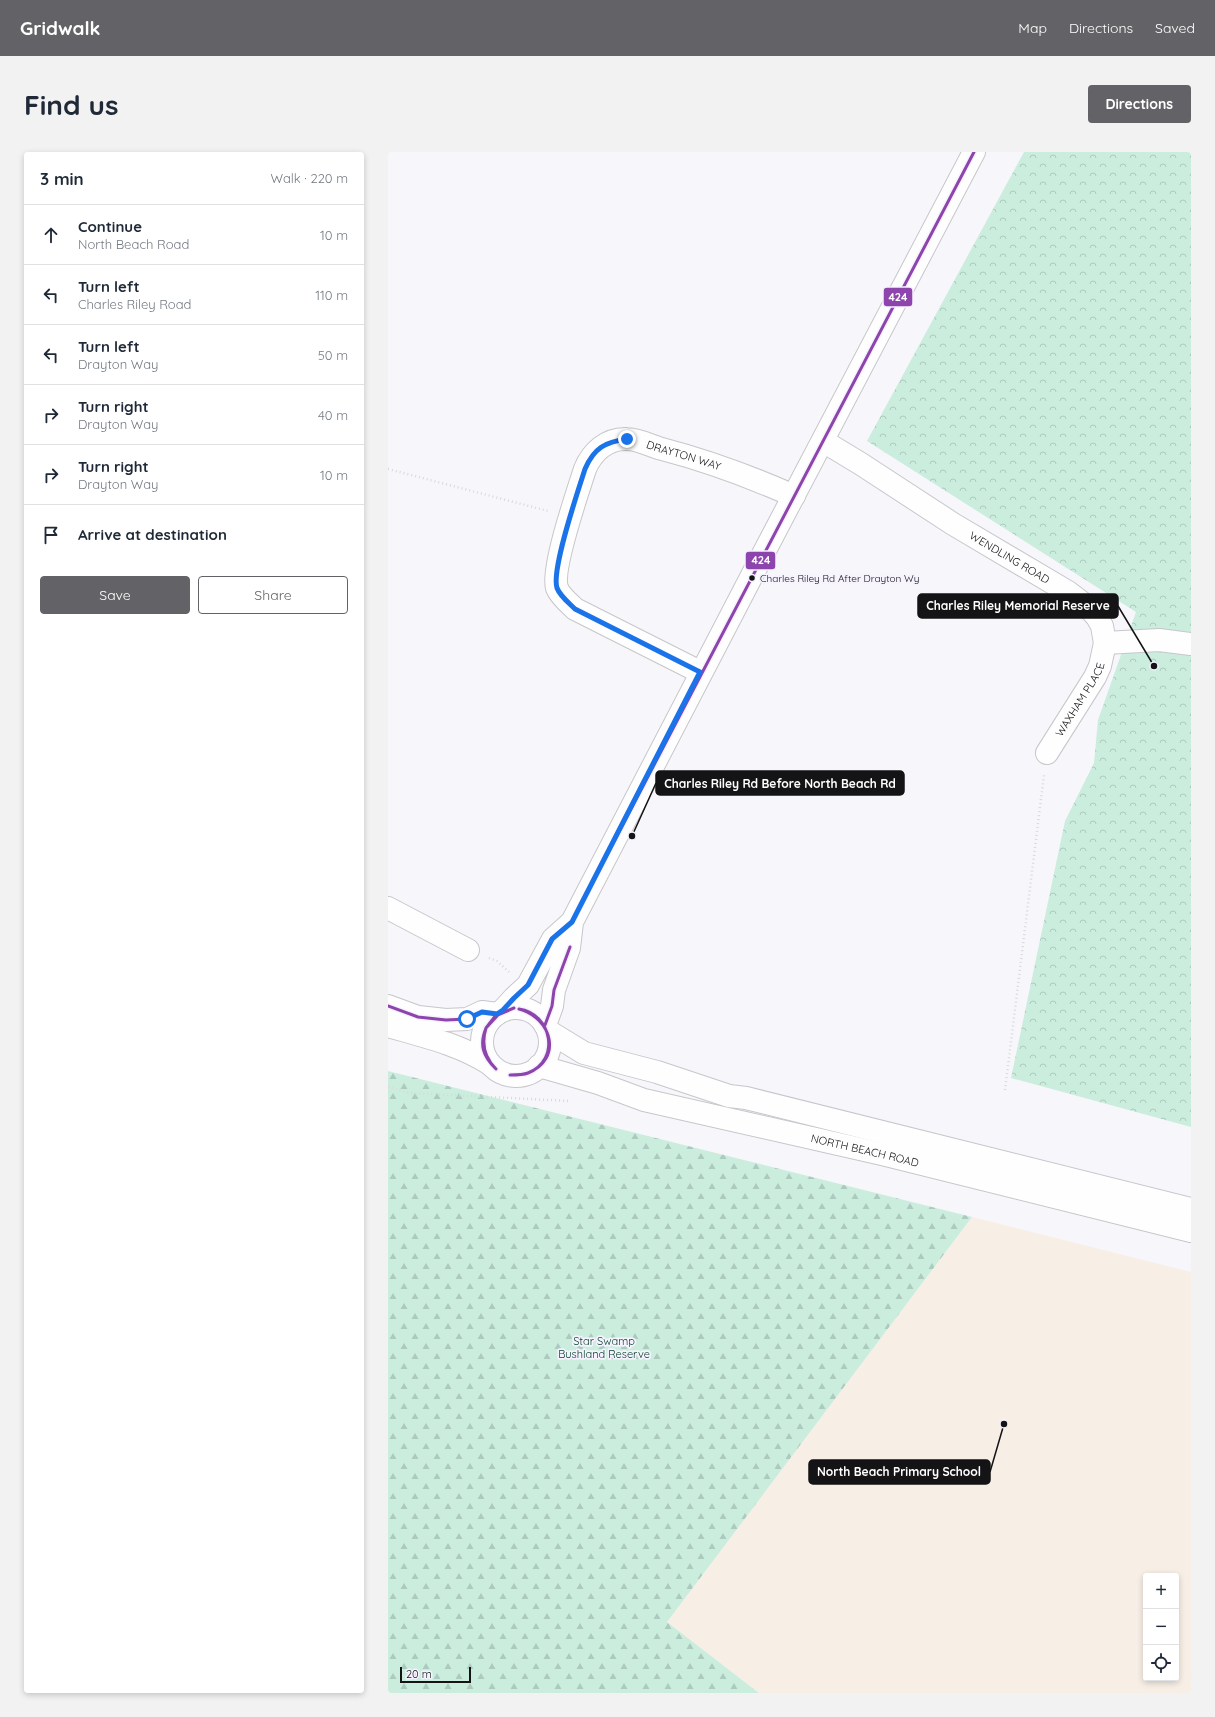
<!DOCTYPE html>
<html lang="en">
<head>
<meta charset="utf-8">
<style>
  body { margin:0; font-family:Quicksand,sans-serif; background:#f2f2f3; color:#1f2937 }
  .controls { position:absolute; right:12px; bottom:12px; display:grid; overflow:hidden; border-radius:4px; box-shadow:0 2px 6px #0003 }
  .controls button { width:36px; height:36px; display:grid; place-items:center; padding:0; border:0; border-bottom:1px solid #e0e1e3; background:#fff; color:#1f2937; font:20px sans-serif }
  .scale { position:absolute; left:12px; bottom:10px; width:71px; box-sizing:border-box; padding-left:4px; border:2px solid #141316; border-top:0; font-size:11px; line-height:14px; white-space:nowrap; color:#141316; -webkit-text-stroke:3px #f6f3fe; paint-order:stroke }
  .stop { position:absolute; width:12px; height:12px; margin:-9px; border:3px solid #1a73e8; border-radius:50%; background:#fff }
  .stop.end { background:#1a73e8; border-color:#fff; box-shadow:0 1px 4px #0008 }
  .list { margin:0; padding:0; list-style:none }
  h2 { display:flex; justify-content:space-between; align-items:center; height:52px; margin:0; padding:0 16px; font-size:17px }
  h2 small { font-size:13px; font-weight:400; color:#747a83 }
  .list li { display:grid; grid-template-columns:26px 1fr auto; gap:12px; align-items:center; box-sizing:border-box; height:60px; padding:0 16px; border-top:1px solid #e0e1e3 }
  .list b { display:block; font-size:15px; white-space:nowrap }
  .list p { margin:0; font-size:13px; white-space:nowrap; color:#747a83 }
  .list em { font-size:13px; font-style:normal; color:#747a83 }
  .actions { display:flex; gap:8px; padding:12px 16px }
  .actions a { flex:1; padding:9px 0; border:1px solid #636266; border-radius:4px; text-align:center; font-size:14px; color:#636266 }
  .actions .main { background:#636266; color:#fff }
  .icon { flex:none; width:22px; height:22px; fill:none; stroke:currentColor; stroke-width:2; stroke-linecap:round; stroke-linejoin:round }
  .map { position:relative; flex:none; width:803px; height:1541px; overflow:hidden; border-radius:4px }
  header { display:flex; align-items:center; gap:24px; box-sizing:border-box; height:56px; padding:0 20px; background:#636266; color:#fff }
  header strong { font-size:19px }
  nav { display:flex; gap:22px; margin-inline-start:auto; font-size:14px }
  .intro { display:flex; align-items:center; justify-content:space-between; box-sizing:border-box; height:96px; padding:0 24px }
  h1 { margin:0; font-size:28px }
  .button { padding:10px 18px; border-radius:4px; background:#636266; color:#fff; font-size:14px; font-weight:700 }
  main { display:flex; gap:24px; padding:0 24px }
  aside { flex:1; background:#fff; border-radius:4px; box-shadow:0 2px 6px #0003 }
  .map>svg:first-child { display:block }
</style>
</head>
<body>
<header>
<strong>Gridwalk</strong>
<nav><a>Map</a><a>Directions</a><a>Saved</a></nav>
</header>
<div class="intro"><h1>Find us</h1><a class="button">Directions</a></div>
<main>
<aside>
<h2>3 min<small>Walk · 220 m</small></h2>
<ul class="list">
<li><svg class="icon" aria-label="ahead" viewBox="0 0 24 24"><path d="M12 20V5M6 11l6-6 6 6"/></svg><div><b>Continue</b><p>North Beach Road</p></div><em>10 m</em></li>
<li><svg class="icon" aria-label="left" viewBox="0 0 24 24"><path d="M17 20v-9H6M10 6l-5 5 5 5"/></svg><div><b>Turn left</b><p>Charles Riley Road</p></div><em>110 m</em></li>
<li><svg class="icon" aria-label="left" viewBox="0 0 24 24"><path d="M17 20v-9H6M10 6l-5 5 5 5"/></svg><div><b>Turn left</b><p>Drayton Way</p></div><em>50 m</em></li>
<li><svg class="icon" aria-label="right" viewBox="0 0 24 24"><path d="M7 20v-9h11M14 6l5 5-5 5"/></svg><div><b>Turn right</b><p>Drayton Way</p></div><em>40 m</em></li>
<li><svg class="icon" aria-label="right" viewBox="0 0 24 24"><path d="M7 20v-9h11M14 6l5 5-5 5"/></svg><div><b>Turn right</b><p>Drayton Way</p></div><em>10 m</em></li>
<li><svg class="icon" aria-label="arrive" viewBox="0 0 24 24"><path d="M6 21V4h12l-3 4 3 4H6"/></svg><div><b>Arrive at destination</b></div></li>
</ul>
<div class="actions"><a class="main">Save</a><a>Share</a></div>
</aside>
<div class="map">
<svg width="803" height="1541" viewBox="0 0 803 1541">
  <defs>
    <pattern id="forest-firs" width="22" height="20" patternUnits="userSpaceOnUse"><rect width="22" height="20" fill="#cbedde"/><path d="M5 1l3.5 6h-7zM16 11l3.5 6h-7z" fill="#adcabe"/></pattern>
    <pattern id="park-crowns" width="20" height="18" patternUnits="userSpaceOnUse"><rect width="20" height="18" fill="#cbedde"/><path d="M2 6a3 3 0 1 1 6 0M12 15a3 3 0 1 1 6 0" fill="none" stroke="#adcabe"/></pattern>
  </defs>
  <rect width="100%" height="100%" fill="#f7f6fb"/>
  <path fill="#f7efe6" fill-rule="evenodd" d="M 584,1065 L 803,1120 L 803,1541 L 371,1541 L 278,1470 ZM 758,1424 L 788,1424 L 788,1526 L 758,1526 Z"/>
  <path fill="url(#forest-firs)" d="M 0,919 L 584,1065 L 279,1470 L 371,1541 L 0,1541 Z"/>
  <path fill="url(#park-crowns)" d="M 636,0 L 803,0 L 803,975 L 623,926 L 677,669 L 706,611 L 710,568 L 748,460 L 479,289 Z"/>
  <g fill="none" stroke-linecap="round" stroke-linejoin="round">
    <defs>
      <g id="minor">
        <path id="s1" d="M 435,289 L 473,312 L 565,372 L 680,440 L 701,456 L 709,465 L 714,474 L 717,491 L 771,488 L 803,492"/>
        <path id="s2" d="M 312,520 L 187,457 C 181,451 172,444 169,436 C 163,417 190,339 197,317 C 204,300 219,286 239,287 C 250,287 263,294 274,297 C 320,309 363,325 406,344"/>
        <path id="s3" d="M 659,601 L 707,525 L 712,514 L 717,491"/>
        <path d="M 0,756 L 80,798"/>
      </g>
      <path id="tertiary" d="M 115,858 L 126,846 L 140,833 L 165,787 L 184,770
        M 157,873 L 164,854 L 166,838 L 181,796 L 184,770 C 316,512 452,257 586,0"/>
      <g id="secondary">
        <path d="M 0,854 L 30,865 L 58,868 L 79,867 L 94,860 L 109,862"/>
        <circle cx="128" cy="890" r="34"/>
        <path d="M 0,874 C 35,884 71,892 102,912"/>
        <path d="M 160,879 L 196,901 L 269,920 L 341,944 L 358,946 L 803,1057"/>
        <path id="s4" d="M 151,914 L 210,931 L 256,948 L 494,1002 L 803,1079"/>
      </g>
    </defs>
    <use href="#minor" stroke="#c7c6cb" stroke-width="24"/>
    <use href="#tertiary" stroke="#c7c6cb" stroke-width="24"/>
    <use href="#secondary" stroke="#c7c6cb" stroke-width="24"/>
    <path stroke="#d9d9db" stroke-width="2.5" stroke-dasharray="1 3" stroke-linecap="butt" d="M 0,317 L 160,359
      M 101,806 L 109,809 L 121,820
      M 0,935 L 22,941 L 182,949
      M 617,938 L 656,623"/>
    <use href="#minor" stroke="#fefefe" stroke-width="22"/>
    <use href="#tertiary" stroke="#fefefe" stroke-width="22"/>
    <use href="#secondary" stroke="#fefefe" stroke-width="22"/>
    <defs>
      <path id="bus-1" d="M 0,854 L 30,865 L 58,868 L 79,867 L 94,860 L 109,862
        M 115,858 L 140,833 L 165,787 L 184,770 L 586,0
        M 157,873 L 164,854 L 166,838 L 182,795
        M 98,876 C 93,892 96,905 108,917
        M 98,876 C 91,893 95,904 108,917
        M 98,876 L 108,863 L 126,856
        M 98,876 L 110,863 L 126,856
        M 122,923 C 128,923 135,923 140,921 C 173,908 164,862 131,857
        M 122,923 C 128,923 135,923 140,921 C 175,907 164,866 131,857"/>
    </defs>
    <use href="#bus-1" stroke="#f6f3fe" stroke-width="6"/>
    <use href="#bus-1" stroke="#8e44ad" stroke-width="3"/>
  </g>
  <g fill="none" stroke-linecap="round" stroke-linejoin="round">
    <path stroke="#1a73e8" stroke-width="5" d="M 79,867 L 94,860 L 109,862 L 115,858 L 126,846 L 140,833 L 164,787 L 184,770 L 312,520 L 187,457 C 181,451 172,444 169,436 C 163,418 190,339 197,317 C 206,296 217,290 239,287"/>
  </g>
  <circle fill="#141316" stroke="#f6f3fe" stroke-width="1.5" cx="364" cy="426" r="3.5"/>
  <g text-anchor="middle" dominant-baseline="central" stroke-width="3.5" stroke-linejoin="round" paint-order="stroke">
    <g font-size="10" fill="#141316" stroke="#f6f3fe" text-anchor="start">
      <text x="372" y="426">Charles Riley Rd After Drayton Wy</text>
    </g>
    <g font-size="11" fill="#141316" stroke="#f6f3fe">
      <text stroke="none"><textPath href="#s2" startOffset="405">DRAYTON WAY</textPath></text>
      <text stroke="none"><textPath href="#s1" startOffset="220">WENDLING ROAD</textPath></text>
      <text stroke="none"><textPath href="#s3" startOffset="63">WAXHAM PLACE</textPath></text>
      <text stroke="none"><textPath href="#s4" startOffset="337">NORTH BEACH ROAD</textPath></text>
    </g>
    <g font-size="11" fill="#003a25" stroke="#f6f3fe">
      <text x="216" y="1189">Star Swamp<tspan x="216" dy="13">Bushland Reserve</tspan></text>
    </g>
  </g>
  <path fill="none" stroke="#141316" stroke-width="1.5" d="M766 514L730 454M244 684L268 631M616 1272L602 1320"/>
  <g fill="#141316" stroke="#f6f3fe" stroke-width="1.5">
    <circle cx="766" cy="514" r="4"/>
    <circle cx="244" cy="684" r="4"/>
    <circle cx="616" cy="1272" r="4"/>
  </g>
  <g fill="#141316" stroke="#141316" stroke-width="1.5">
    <rect x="530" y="442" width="200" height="24" rx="4"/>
    <rect x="268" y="619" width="248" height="24" rx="4"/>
    <rect x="421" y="1308" width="181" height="24" rx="4"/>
  </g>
  <g font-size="12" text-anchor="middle" font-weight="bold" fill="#fff">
    <text x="630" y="458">Charles Riley Memorial Reserve</text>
    <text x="392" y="636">Charles Riley Rd Before North Beach Rd</text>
    <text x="511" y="1324">North Beach Primary School</text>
  </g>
  <g stroke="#f6f3fe" stroke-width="1.5">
    <rect x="495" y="135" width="30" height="20" rx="4" fill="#8e44ad"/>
    <rect x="357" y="399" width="31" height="19" rx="4" fill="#8e44ad"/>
  </g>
  <g font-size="11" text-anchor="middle" font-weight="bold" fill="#fff">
    <text x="510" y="149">424</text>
    <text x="373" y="412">424</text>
  </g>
</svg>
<div class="controls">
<button>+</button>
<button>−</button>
<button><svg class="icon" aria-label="locate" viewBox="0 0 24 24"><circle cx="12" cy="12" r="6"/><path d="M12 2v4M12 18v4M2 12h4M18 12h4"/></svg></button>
</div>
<div class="scale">20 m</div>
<div class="stop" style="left:79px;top:867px"></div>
<div class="stop end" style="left:239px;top:287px"></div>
</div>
</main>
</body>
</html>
